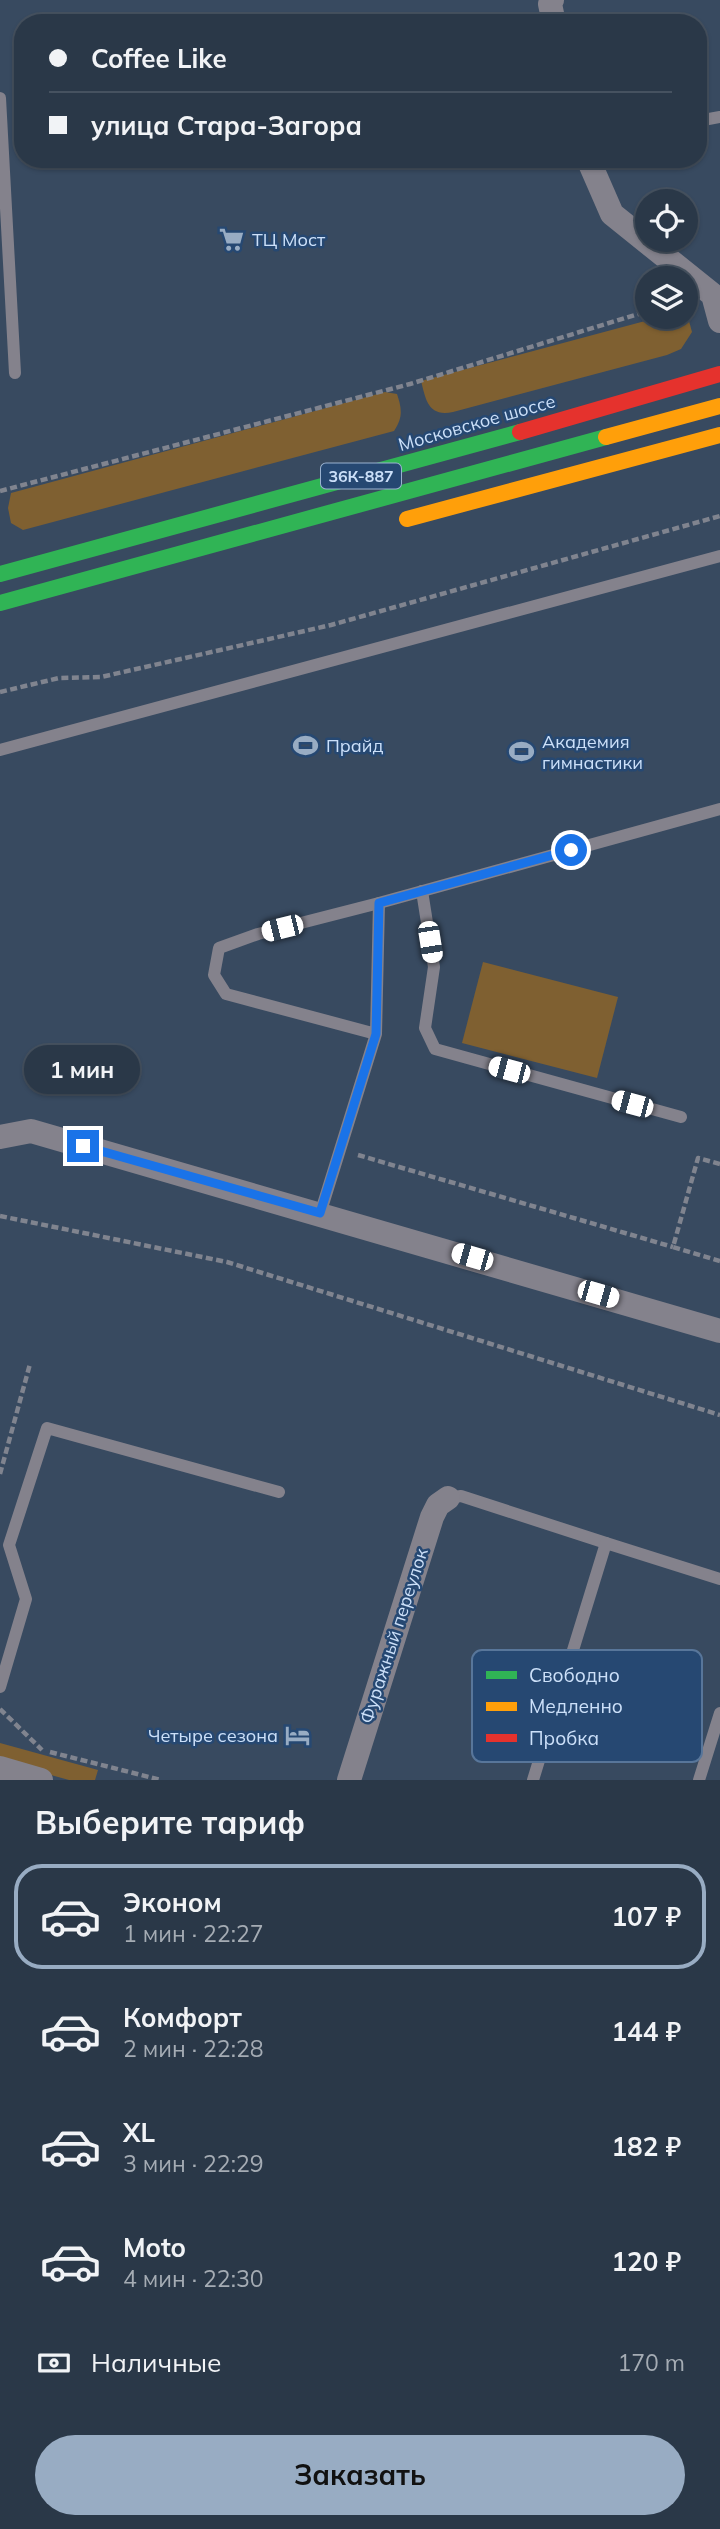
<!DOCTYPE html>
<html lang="ru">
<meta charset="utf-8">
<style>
:root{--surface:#2a3848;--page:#364352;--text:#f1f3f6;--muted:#a5acb4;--line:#465260;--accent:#98acc3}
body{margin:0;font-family:Mulish,sans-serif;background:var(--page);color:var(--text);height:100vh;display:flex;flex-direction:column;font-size:26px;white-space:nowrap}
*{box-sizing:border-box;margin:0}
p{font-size:23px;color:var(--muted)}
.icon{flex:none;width:38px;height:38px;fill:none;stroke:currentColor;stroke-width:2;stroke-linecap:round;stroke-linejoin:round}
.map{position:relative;height:1780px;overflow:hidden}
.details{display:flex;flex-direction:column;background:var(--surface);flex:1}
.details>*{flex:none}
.hud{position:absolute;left:14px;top:14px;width:693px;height:154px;border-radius:28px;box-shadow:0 2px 5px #0004,0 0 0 2px var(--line);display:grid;align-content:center;height:154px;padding:0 35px;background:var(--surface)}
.controls{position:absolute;left:635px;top:189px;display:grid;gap:14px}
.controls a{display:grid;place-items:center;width:63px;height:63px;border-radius:50%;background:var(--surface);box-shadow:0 2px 5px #0004,0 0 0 2px var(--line);font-size:35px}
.end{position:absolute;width:32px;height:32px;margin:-16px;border:9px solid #1a73e8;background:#fff;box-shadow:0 0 0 4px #fff}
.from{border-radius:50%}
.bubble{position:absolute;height:49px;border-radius:24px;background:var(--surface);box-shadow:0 2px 5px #0004,0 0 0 2px var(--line);font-size:23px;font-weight:700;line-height:49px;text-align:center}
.car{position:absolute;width:21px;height:42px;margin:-21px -10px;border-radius:9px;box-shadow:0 0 5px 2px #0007;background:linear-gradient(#fff 24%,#345 0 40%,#fff 0 76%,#345 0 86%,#fff 0)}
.hud b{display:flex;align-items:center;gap:24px;height:66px;font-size:26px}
.hud b+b{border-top:2px solid var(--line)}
.hud i{width:18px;height:18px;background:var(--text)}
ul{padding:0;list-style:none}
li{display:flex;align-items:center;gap:21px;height:105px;margin:0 14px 10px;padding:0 21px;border:4px solid transparent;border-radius:28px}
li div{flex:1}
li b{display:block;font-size:26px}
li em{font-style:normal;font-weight:700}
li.active{border-color:var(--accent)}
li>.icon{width:63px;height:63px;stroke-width:1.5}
h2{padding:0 35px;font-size:32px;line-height:84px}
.pay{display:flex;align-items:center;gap:18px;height:77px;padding:0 35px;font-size:26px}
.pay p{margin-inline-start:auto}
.button{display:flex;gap:14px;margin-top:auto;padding:14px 35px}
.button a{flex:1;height:80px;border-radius:42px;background:var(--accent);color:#111;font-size:28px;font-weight:700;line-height:80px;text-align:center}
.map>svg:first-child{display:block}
.grass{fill:#7f6031}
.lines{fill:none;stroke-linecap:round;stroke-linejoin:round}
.path{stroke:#80848f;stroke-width:4.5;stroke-dasharray:7 3.5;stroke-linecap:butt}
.lane{stroke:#84828c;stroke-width:12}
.street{stroke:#84828c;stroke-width:24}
.fast{stroke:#30b455;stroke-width:16}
.slow{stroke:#ff9f0a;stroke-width:16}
.jam{stroke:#e5322d;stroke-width:16}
.route{stroke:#1a73e8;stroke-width:9}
.labels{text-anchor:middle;stroke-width:5;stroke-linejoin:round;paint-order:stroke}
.shield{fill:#264872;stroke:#9ab2d0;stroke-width:2}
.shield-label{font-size:16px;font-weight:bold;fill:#cce0f9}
.poi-label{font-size:18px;fill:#cce0f9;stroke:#264872;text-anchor:start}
.street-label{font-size:18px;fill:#cce0f9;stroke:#264872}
.key{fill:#264872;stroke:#58769a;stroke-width:2}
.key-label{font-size:19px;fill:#cce0f9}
</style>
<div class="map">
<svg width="720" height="1780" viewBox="0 0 720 1780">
<rect width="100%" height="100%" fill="#384a60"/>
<!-- grass -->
<g class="grass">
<path d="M686 310 692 332 681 349 667 355 453 412C428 417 426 400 421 381L660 317H686Z"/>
<path d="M385 392 397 394C402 409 403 417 394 431L23 530 11 523 8 508 11 493Z"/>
<polygon points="483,962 618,997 597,1078 462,1043"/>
<polygon points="0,1743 98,1770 95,1780 69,1780 0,1761"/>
</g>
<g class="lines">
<!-- path -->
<g class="path">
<polyline points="0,491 410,384 648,311"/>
<polyline points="0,692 59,678 101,677 331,625 720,516"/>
<polyline points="358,1155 673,1247"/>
<polyline points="720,1164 698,1158 673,1247 720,1261"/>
<polyline points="0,1216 227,1262 720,1415"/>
<polyline points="0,1474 30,1364"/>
<polyline points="0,1709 42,1750"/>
<polyline points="50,1752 161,1780"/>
</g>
<!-- lane -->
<g class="lane">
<polyline points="0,98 15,373"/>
<polyline points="698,121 720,117"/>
<polyline points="0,750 720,556"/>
<polyline points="422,891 434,967 425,1028 435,1049 681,1117"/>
<polyline points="379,903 720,809"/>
<polyline points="320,1214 376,1034 379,903 258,934 219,948 214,975 226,994 376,1034"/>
<polyline points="448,1498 461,1496 606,1543"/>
<polyline points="0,1687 26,1599 9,1545 47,1428 279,1492"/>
<polyline points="533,1780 606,1543 720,1579"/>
<polyline points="699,1780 720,1713"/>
</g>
<!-- street -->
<g class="street">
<polyline points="552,0 550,4 554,23"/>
<polyline points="588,159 612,214 713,295 720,321"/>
<polyline points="0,1137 31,1131 720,1331"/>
<polyline points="0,1768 41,1780"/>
<polyline points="349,1780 432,1517 438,1505 448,1498"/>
</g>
<!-- fast -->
<g class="fast">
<polyline points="0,574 520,432"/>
<polyline points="0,603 606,437"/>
</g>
<!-- slow -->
<g class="slow">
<polyline points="606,437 720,406"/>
<polyline points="407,519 720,435"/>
</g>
<!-- jam -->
<polyline class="jam" points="520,432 720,374"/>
</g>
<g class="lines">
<!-- route -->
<polyline class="route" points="83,1146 320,1213 376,1034 379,903 571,850"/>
</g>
<!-- icons -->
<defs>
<symbol id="supermarket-bare" viewBox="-9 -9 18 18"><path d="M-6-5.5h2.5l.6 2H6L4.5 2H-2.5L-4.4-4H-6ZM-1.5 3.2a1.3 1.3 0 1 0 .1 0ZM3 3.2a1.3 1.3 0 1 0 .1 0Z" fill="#98acc3" stroke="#264872" stroke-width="2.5" paint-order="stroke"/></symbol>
<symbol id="stadium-bare" viewBox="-9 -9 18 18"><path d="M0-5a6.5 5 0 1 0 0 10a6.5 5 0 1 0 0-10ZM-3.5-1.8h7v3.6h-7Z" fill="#98acc3" stroke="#264872" stroke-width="2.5" paint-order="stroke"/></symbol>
<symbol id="hotel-bare" viewBox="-9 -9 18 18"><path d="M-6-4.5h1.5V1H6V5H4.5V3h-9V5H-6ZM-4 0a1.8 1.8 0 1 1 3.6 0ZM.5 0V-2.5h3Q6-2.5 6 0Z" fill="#98acc3" stroke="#264872" stroke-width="2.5" paint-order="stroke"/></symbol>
</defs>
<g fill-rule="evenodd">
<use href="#supermarket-bare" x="214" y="222" width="35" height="35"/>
<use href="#stadium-bare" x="288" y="728" width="35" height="35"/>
<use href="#stadium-bare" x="504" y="734" width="35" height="35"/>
<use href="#hotel-bare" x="280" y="1718" width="35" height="35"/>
</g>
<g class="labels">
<!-- shield labels -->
<rect class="shield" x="321" y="463.5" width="80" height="25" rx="5"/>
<g class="shield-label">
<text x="361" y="482">36К-887</text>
</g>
<!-- poi labels -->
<g class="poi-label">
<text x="252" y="246">ТЦ Мост</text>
<text x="542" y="748">Академия<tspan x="542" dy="21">гимнастики</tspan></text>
<text x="326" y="752">Прайд</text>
<text x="278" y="1742" text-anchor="end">Четыре сезона</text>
</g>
<!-- street labels -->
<g class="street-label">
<text transform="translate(477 423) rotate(-16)" y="6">Московское шоссе</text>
<text transform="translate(394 1636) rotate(-72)" y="6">Фуражный переулок</text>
</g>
</g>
<!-- legend -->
<rect x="472" y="1650" width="230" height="112" rx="10" class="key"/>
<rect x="486" y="1671" width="31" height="8" fill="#30b455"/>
<rect x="486" y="1702" width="31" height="9" fill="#ff9f0a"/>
<rect x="486" y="1734" width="31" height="8" fill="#e5322d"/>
<g class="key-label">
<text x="529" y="1682">Свободно</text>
<text x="529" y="1713">Медленно</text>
<text x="529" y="1745">Пробка</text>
</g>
</svg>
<div class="controls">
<a><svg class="icon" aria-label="locate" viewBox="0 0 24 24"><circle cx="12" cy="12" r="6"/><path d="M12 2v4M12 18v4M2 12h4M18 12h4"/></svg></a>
<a><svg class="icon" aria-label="layers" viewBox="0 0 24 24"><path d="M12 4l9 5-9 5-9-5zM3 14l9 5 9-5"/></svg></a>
</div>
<i class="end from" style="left:571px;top:850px"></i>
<i class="end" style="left:83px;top:1146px"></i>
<div class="bubble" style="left:24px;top:1045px;width:116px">1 мин</div>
<i class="car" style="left:282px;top:928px;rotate:256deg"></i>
<i class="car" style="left:430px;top:942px;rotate:171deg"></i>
<i class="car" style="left:509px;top:1070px;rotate:285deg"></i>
<i class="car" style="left:632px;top:1104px;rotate:285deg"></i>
<i class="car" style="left:472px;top:1257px;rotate:286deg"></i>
<i class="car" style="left:598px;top:1294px;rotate:106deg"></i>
<div class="hud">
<b><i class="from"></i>Coffee Like</b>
<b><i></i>улица Стара-Загора</b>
</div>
</div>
<section class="details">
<h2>Выберите тариф</h2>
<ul>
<li class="active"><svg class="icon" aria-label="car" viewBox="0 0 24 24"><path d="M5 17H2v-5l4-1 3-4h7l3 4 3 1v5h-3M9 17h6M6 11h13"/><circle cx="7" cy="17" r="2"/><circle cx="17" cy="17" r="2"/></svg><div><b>Эконом</b><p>1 мин · 22:27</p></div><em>107 ₽</em></li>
<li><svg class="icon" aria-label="car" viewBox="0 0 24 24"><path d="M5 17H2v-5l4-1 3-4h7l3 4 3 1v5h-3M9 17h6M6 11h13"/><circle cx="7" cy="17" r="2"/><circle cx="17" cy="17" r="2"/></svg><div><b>Комфорт</b><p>2 мин · 22:28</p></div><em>144 ₽</em></li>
<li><svg class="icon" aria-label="car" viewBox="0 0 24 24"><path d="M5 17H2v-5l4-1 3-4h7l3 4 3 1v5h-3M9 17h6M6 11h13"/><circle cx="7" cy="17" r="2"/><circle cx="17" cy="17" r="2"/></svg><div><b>XL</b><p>3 мин · 22:29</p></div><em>182 ₽</em></li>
<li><svg class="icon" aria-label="car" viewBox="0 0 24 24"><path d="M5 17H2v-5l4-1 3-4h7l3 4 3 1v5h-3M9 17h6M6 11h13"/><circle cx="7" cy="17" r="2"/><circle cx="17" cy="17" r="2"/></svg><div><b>Moto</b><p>4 мин · 22:30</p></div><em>120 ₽</em></li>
</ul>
<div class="pay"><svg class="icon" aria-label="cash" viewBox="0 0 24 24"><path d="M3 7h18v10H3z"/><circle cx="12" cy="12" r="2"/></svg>Наличные<p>170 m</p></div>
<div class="button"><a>Заказать</a></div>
</section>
